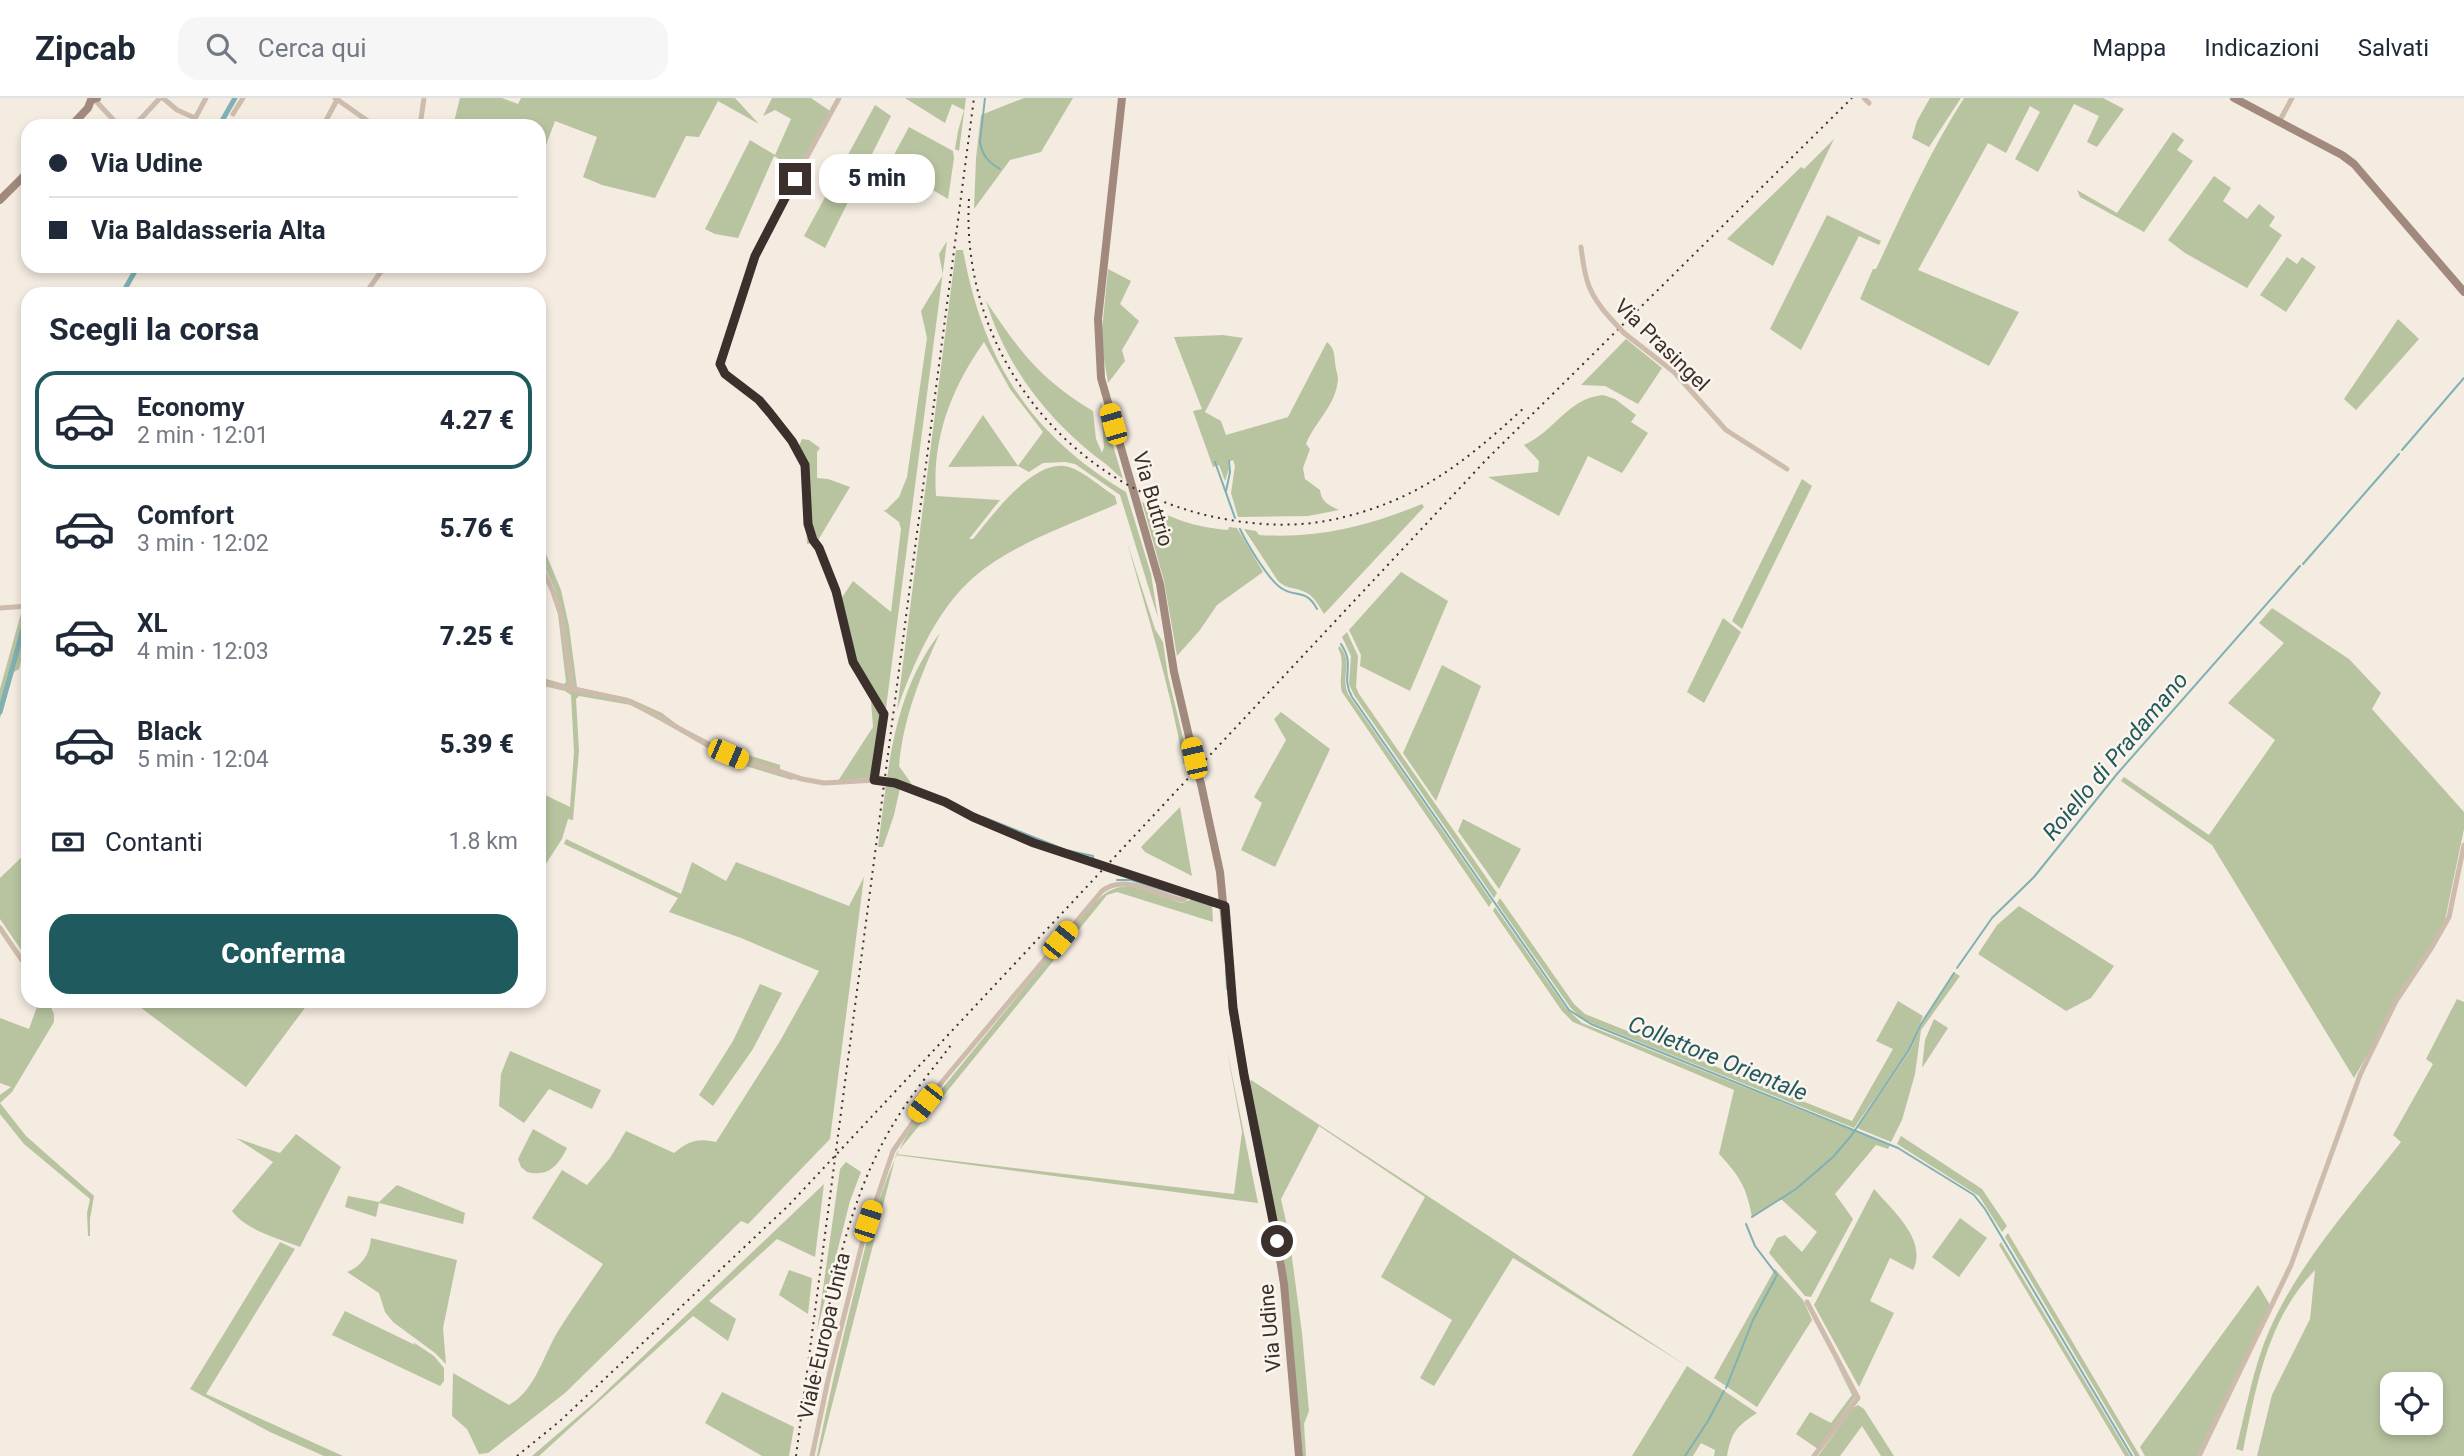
<!DOCTYPE html>
<html lang="it">
<meta charset="utf-8">
<style>
:root{--surface:#fff;--page:#f6f6f7;--text:#1f2937;--muted:#747a83;--line:#e0e1e3;--accent:#1f5a5e}
body{margin:0;font-family:Roboto,sans-serif;background:var(--page);color:var(--text);height:100vh;display:flex;flex-direction:column;font-size:26px;white-space:nowrap}
*{box-sizing:border-box;margin:0}
p{font-size:23px;color:var(--muted)}
.icon{flex:none;width:38px;height:38px;fill:none;stroke:currentColor;stroke-width:2;stroke-linecap:round;stroke-linejoin:round}
.map{position:relative;flex:1;overflow:hidden}
.panel{position:absolute;left:21px;top:189px;width:525px;height:721px;display:flex;flex-direction:column;background:var(--surface);border-radius:21px;box-shadow:0 4px 10px #0003}
.panel>*{flex:none}
.banner{position:absolute;left:21px;top:21px;width:525px;height:154px;border-radius:21px;box-shadow:0 4px 10px #0003;display:grid;align-content:center;height:154px;padding:0 28px;background:var(--surface)}
.buttons{position:absolute;left:2380px;top:1274px;display:grid;gap:14px}
.buttons a{display:grid;place-items:center;width:63px;height:63px;border-radius:14px;background:var(--surface);box-shadow:0 4px 10px #0003;font-size:35px}
.end{position:absolute;width:32px;height:32px;margin:-16px;border:9px solid #3b302b;background:#fff;box-shadow:0 0 0 4px #fff}
.from{border-radius:50%}
.bubble{position:absolute;height:49px;border-radius:21px;background:var(--surface);box-shadow:0 4px 10px #0003;font-size:23px;font-weight:800;line-height:49px;text-align:center}
.car{position:absolute;width:21px;height:42px;margin:-21px -10px;border-radius:9px;box-shadow:0 0 5px 2px #0007;background:linear-gradient(#f5c518 24%,#345 0 40%,#f5c518 0 76%,#345 0 86%,#f5c518 0)}
.banner b{display:flex;align-items:center;gap:24px;height:66px;font-size:26px}
.banner b+b{border-top:2px solid var(--line)}
.banner i{width:18px;height:18px;background:var(--text)}
ul{padding:0;list-style:none}
li{display:flex;align-items:center;gap:21px;height:98px;margin:0 14px 10px;padding:0 14px;border:4px solid transparent;border-radius:21px}
li div{flex:1}
li b{display:block;font-size:26px}
li em{font-style:normal;font-weight:800}
li.selected{border-color:var(--accent)}
li>.icon{width:63px;height:63px;stroke-width:1.5}
h2{padding:0 28px;font-size:32px;line-height:84px}
.pay{display:flex;align-items:center;gap:18px;height:77px;padding:0 28px;font-size:26px}
.pay p{margin-inline-start:auto}
.primary-button{display:flex;gap:14px;margin-top:auto;padding:14px 28px}
.primary-button a{flex:1;height:80px;border-radius:21px;background:var(--accent);color:#fff;font-size:28px;font-weight:800;line-height:80px;text-align:center}
header{display:flex;align-items:center;gap:42px;box-sizing:border-box;height:98px;padding:0 35px;background:var(--surface);border-bottom:2px solid var(--line)}
header strong{font-size:33px}
nav{display:flex;gap:38px;margin-inline-start:auto;font-size:24px}
.search{width:490px;height:63px;background:var(--page);display:flex;align-items:center;gap:18px;box-sizing:border-box;padding:0 24px;border-radius:21px;color:var(--muted);font-size:26px}
.map>svg:first-child{display:block}
.green{fill:#b8c4a0;fill-rule:evenodd}
.lines{fill:none;stroke-linecap:round;stroke-linejoin:round}
.stream{stroke:#7fb0b2;stroke-width:2}
.canal{stroke:#7fb0b2;stroke-width:5}
.street{stroke:#cdbbac;stroke-width:5}
.secondary{stroke:#a18a7d;stroke-width:8}
.rail{stroke:#3b302b;stroke-width:2;stroke-dasharray:2 5;stroke-linecap:butt}
.street-bridge{stroke:#cdbbac;stroke-width:5}
.secondary-bridge{stroke:#a18a7d;stroke-width:8}
.route{stroke:#3b302b;stroke-width:9}
.labels{text-anchor:middle;stroke-width:5;stroke-linejoin:round;paint-order:stroke}
.street-label{font-size:21px;fill:#3b302b;stroke:#fbf5ee}
.water-label{font-size:23px;font-style:italic;fill:#1f5a5e;stroke:#fbf5ee}
</style>
<header>
<strong>Zipcab</strong>
<div class="search"><svg class="icon" aria-label="search" viewBox="0 0 24 24"><circle cx="10" cy="10" r="6"/><path d="M15 15l6 6"/></svg>Cerca qui</div>
<nav><a>Mappa</a><a>Indicazioni</a><a>Salvati</a></nav>
</header>
<div class="map">
<svg width="2464" height="1358" viewBox="0 0 2464 1358">
<rect width="100%" height="100%" fill="#f4ebe1"/>
<!-- green -->
<g class="green">
<polygon points="460,0 502,0 518,6 521,0 735,0 759,26 718,3 699,39 686,38 655,100 602,87 583,79 597,39 555,23 539,66 539,28 453,28"/>
<polygon points="772,0 811,0 830,13 798,72 774,58 738,140 715,136 705,131 750,42 775,57 791,21 775,12 763,18"/>
<polygon points="905,0 966,0 959,53 955,51 958,33 964,12 952,6 945,25"/>
<polygon points="1024,0 1073,0 1041,54 1010,62 974,111 976,60 981,17"/>
<polygon points="1930,0 1961,0 1929,49 1912,40 1917,23"/>
<path d="M1964 0H2103L2124 11 2097 49 2087 44 2099 18 2074 6 2038 74 2015 61 2040 14 2030 8 2006 55 1988 45 1918 172 2019 214 1989 268 1860 201 1873 171H1876C1904 112 1929 55 1964 0Z"/>
<polygon points="875,7 891,18 825,150 804,138"/>
<polygon points="909,29 953,53 954,60 948,101 889,66"/>
<polygon points="2173,34 2184,42 2177,52 2193,63 2144,134 2080,99 2077,92 2117,115"/>
<polygon points="1834,41 1773,168 1727,141 1801,69 1804,71"/>
<polygon points="2214,78 2231,90 2223,103 2247,121 2259,106 2275,119 2269,128 2282,137 2247,190 2185,155 2168,142"/>
<polygon points="1827,117 1881,143 1879,147 1859,138 1801,252 1770,231"/>
<polygon points="947,143 877,679 838,683 873,629 871,603 849,542 841,501 853,483 891,514 901,431 899,424 883,412 886,412 899,399 907,379 927,240 921,213 943,177 939,156"/>
<path d="M956 152H963C983 262 1029 336 1126 394L1151 476 1158 520 1120 397 1075 366 1065 364 1043 365 1029 374 1018 368 948 369 983 317 1018 368 1043 334 1010 291 984 244C951 291 932 340 936 398L1000 402 969 441H973C992 418 1034 359 1069 369 1083 373 1102 390 1115 398L1117 406C1070 427 1014 445 974 479 936 512 913 566 897 612Z"/>
<polygon points="2287,159 2297,166 2302,159 2316,169 2286,214 2260,197"/>
<polygon points="1108,171 1131,183 1120,206 1139,223 1122,252 1125,263 1108,285 1101,242"/>
<path d="M986 203C1020 254 1040 281 1093 313L1096 341 1102 355 1104 349 1100 304 1123 381C1117 377 1113 372 1107 367 1050 325 1007 271 986 203Z"/>
<polygon points="2398,221 2419,241 2356,312 2344,301"/>
<path d="M1223 237 1243 240 1205 314 1221 323 1226 337 1288 319 1327 244C1334 250 1334 255 1335 264 1335 270 1338 276 1338 281 1336 308 1315 323 1306 346L1310 351 1303 370 1305 381 1320 392C1321 404 1329 407 1339 412L1308 418 1238 419 1231 395 1235 368 1233 362 1228 364 1229 371 1225 383 1219 367 1213 369 1193 313 1202 311 1174 239Z"/>
<polygon points="1626,241 1662,270 1638,306 1605,288 1581,287"/>
<path d="M1603 297 1615 301 1636 317 1631 324 1648 335 1622 375 1588 358 1559 418 1488 379 1538 374 1539 363 1524 347C1554 334 1568 300 1603 297Z"/>
<path d="M802 341 809 342 820 350 817 354V380L828 381 850 389 817 444 807 446 806 425H810C810 398 812 373 799 348Z"/>
<polygon points="1802,381 1812,388 1742,531 1732,523"/>
<path d="M1142 404C1172 421 1193 429 1228 432L1229 429 1237 430 1263 474 1217 507 1200 532 1177 558 1164 483Z"/>
<path d="M1422 406 1424 409 1324 516C1319 508 1314 498 1305 494 1295 489 1286 491 1278 483L1244 431 1256 433 1259 437C1317 441 1369 428 1422 406Z"/>
<polygon points="539,439 561,492 569,528 577,589 631,601 662,615 679,628 728,653 729,651 780,667 780,671 797,677 792,682 742,667 631,607 579,598 576,601 579,653 573,722 568,721 562,741 542,772 539,771 539,694 570,709 574,654 571,597 565,593 539,587 539,579 564,586 566,584 558,516 551,496 556,494 539,456"/>
<path d="M1127 444 1155 531 1163 544 1168 578 1188 660 1182 667 1183 663C1170 588 1147 516 1127 444Z"/>
<polygon points="1401,474 1448,503 1410,593 1360,568 1361,557 1349,532"/>
<polygon points="28,490 28,535 19,571 14,574 0,620 0,591"/>
<polygon points="2272,510 2349,561 2381,595 2372,611 2464,714 2464,731 2445,822 2354,980 2212,747 2121,683 2124,679 2209,737 2275,642 2228,605 2284,545 2259,525"/>
<polygon points="1723,520 1741,534 1704,605 1687,594"/>
<polygon points="1347,534 1358,558 1356,589 1359,596 1497,795 1494,800 1354,597 1349,586 1351,558 1342,539"/>
<path d="M940 535C920 579 903 621 899 668L913 688 887 681C894 629 907 577 940 535Z"/>
<path d="M1340 548C1354 567 1340 577 1348 596L1492 804 1489 809 1342 594C1338 579 1346 564 1338 550Z"/>
<polygon points="1442,567 1481,588 1436,703 1403,655"/>
<polygon points="1281,614 1330,651 1275,769 1241,752 1262,705 1254,699 1286,642 1274,621"/>
<polygon points="886,686 900,690 894,717 883,749 878,749"/>
<polygon points="1180,709 1192,778 1145,754 1141,749"/>
<polygon points="1463,721 1521,751 1499,791 1458,733"/>
<path d="M566 741 681 796 692 764 726 783 736 764 849 808 864 779 830 1041 748 1126 741 1123 565 1295 488 1355 479 1356 467 1331 452 1318 453 1275 509 1307C537 1291 543 1256 560 1230 574 1208 589 1187 603 1166L532 1120 562 1072 587 1087 610 1060 626 1033 674 1055C689 1043 697 1040 716 1044L780 943 819 873 741 840 669 814 678 800 564 746Z"/>
<polygon points="28,753 28,862 0,821 0,780"/>
<path d="M1132 788 1182 805 1192 801 1212 807 1213 824 1117 794 1107 797 896 1056 1234 1096 1242 1034 1226 947 1258 1105 896 1057 819 1358H817C828 1302 841 1246 855 1191 869 1133 883 1076 914 1025L1086 814C1103 797 1107 789 1132 788Z"/>
<polygon points="1500,800 1574,906 1585,916 1852,1023 1893,951 1876,943 1898,903 1923,918 1909,952 1854,1030 1582,921 1570,909 1497,805"/>
<polygon points="2019,808 2114,868 2091,900 2066,913 1978,856 1997,827"/>
<path d="M1495 809 1566 910 1582 925 1890 1047 1888 1051 1876 1047 1835 1096 1853 1121 1811 1199 1805 1198 1769 1155 1777 1140 1785 1137 1802 1154 1817 1134 1781 1101 1786 1097 1752 1119C1747 1090 1739 1077 1719 1056L1734 992 1573 924 1562 913 1493 813Z"/>
<polygon points="1955,875 1960,878 1921,932 1915,976 1902,1022 1891,1044 1857,1030 1910,953 1922,926"/>
<polygon points="760,886 782,895 753,951 713,1008 699,997 733,943"/>
<path d="M2457 901 2464 904V1358H2257L2272 1297 2310 1221 2315 1172C2268 1220 2256 1288 2243 1353L2236 1351C2246 1312 2253 1270 2269 1233 2299 1164 2355 1103 2401 1044L2393 1037 2433 966 2426 961ZM2392 1286H2431V1325H2392Z"/>
<polygon points="39,903 48,903 54,916 54,924 12,994 0,1005 26,1038 94,1098 90,1121 90,1138 88,1138 87,1115 90,1101 24,1046 0,1016 0,997 11,989 0,985 0,920 29,931"/>
<polygon points="132,903 310,903 246,989"/>
<polygon points="1934,921 1948,930 1922,970 1925,942"/>
<polygon points="510,953 601,992 592,1011 549,991 524,1025 499,1008 501,976"/>
<path d="M1251 982 1687 1268 1757 1315C1736 1329 1732 1333 1727 1358H1714L1715 1352 1701 1345 1693 1358H1632L1687 1268 1513 1160 1434 1288 1420 1280 1452 1222 1381 1179 1425 1099 1319 1028 1281 1101 1289 1137 1302 1235 1309 1313 1304 1326 1306 1358H1303L1284 1158 1249 984Z"/>
<path d="M533 1031 567 1050C558 1068 548 1079 527 1074L521 1069 518 1061Z"/>
<path d="M296 1036 341 1069 300 1149C278 1140 247 1133 232 1113L273 1064 236 1040 280 1055Z"/>
<polygon points="1901,1038 1982,1091 2007,1128 2002,1134 1979,1098 1897,1046"/>
<polygon points="846,1064 861,1074 850,1103 817,1233 840,1071"/>
<polygon points="824,1086 815,1159 777,1141 709,1203 736,1221 728,1243 693,1218 539,1358 532,1358 595,1304"/>
<polygon points="397,1087 465,1115 463,1126 379,1105 376,1119 345,1109 348,1098 379,1104"/>
<path d="M1874 1091C1892 1112 1928 1142 1913 1172L1890 1160 1870 1203 1894 1215 1859 1289 1814 1207Z"/>
<polygon points="1960,1120 1987,1140 1959,1179 1932,1159"/>
<polygon points="2008,1135 2140,1358 2135,1358 2005,1139"/>
<path d="M371 1140 457 1162 443 1230 446 1266 435 1255 393 1224 385 1214 379 1195 347 1174C362 1168 370 1156 371 1140Z"/>
<polygon points="280,1144 295,1151 206,1296 343,1358 324,1358 270,1334 190,1291"/>
<polygon points="2001,1144 2130,1358 2125,1358 1999,1147"/>
<polygon points="1775,1171 1803,1202 1812,1222 1757,1309 1714,1280"/>
<polygon points="789,1172 812,1180 808,1216 779,1197"/>
<polygon points="2258,1187 2270,1207 2197,1358 2145,1358 2140,1349"/>
<polygon points="345,1213 415,1247 413,1244 434,1258 444,1270 444,1283 440,1288 332,1237"/>
<polygon points="1833,1259 1855,1299 1818,1351 1796,1336 1810,1314 1831,1325 1852,1297"/>
<polygon points="722,1294 794,1329 789,1358 762,1358 705,1325"/>
<polygon points="1858,1307 1864,1311 1894,1358 1881,1358 1862,1328 1840,1358 1818,1358 1853,1310"/>
</g>
<g class="lines">
<!-- stream -->
<g class="stream">
<path d="M985 0 980 44C982 57 988 64 1000 71"/>
<polyline points="2402,352 2464,280"/>
<polyline points="1215,364 1235,420"/>
<polyline points="1226,393 1230,374 1229,363"/>
<path d="M1240 431C1247 446 1268 481 1281 490 1295 500 1306 490 1317 511"/>
<polyline points="2303,466 2399,356"/>
<path d="M1341 546C1356 568 1340 578 1352 599L1569 912 1591 926 1898 1050 1974 1097 1985 1111 2132 1358"/>
<polyline points="983,719 1066,752 1093,758 1093,760"/>
<polyline points="1117,782 1131,782 1182,798"/>
<polyline points="1191,801 1213,808"/>
<polyline points="1957,870 1992,820 2034,779 2117,676 2300,468"/>
<polyline points="1226,873 1227,891"/>
<polyline points="1230,914 1260,1077"/>
<polyline points="1752,1119 1796,1091 1833,1059 1851,1038 1909,952 1921,926 1954,875"/>
<polyline points="1726,1290 1753,1222 1777,1177 1755,1148 1746,1126"/>
<polyline points="1685,1358 1708,1323 1724,1293"/>
</g>
<!-- canal -->
<g class="canal">
<polyline points="219,28 235,0"/>
<polyline points="122,196 138,168"/>
<polyline points="0,614 28,513"/>
</g>
<!-- street -->
<g class="street">
<polyline points="163,0 177,12 195,20"/>
<polyline points="335,0 375,28"/>
<polyline points="839,0 761,143 720,266 725,276 747,292 770,315 792,343 805,367 809,426 813,442 819,451 836,493 854,564 884,616 874,682"/>
<polyline points="1864,0 1869,5"/>
<polyline points="95,2 119,28"/>
<polyline points="233,16 243,0"/>
<polyline points="2279,24 2292,0"/>
<polyline points="134,28 160,0"/>
<polyline points="191,28 206,0"/>
<polyline points="323,28 338,0"/>
<polyline points="420,28 424,0"/>
<path d="M1581 149C1585 182 1588 196 1611 221"/>
<polyline points="365,196 385,168"/>
<polyline points="1624,235 1674,274 1726,332 1787,371"/>
<polyline points="539,464 555,498 561,517 573,592"/>
<polyline points="0,510 28,508"/>
<polyline points="539,584 626,602 654,616 711,649 745,663 802,681 824,685 877,682 895,686 945,704 975,720 1034,745 1097,766"/>
<polyline points="1110,771 1224,808"/>
<polyline points="0,830 28,871"/>
<polyline points="1807,1204 1858,1300 1814,1358"/>
<path d="M812 1358 828 1282 864 1138 893 1053 936 991 1102 793C1126 775 1157 797 1183 802L1189 797"/>
<polyline points="2199,1358 2291,1167 2360,977 2396,903 2432,849 2449,819 2464,747"/>
</g>
<!-- secondary -->
<g class="secondary">
<polyline points="1122,0 1098,221 1101,280 1160,486 1174,574 1194,660"/>
<polyline points="2234,0 2342,57 2354,66 2464,194"/>
<polyline points="71,28 88,10 91,2 97,0"/>
<polyline points="0,102 28,74"/>
<polyline points="1201,686 1220,774 1233,910 1244,977 1277,1143 1284,1186 1299,1358"/>
</g>
<!-- rail -->
<g class="rail">
<path d="M969 101C960 251 1065 386 1210 418 1249 427 1292 430 1331 422 1416 404 1463 366 1525 309"/>
<path d="M816 1275C832 1190 848 1100 894 1025 910 998 932 972 951 947"/>
<polyline points="517,1358 560,1323 789,1107 1486,362 1852,0"/>
<polyline points="796,1358 974,0"/>
</g>
<!-- street-bridge -->
<g class="street-bridge">
<polyline points="1611,221 1624,235"/>
<polyline points="1097,766 1110,771"/>
</g>
<!-- secondary-bridge -->
<polyline class="secondary-bridge" points="1194,660 1201,686"/>
</g>
<g class="lines">
<!-- route -->
<polyline class="route" points="795,81 755,158 720,266 725,276 759,302 770,315 792,343 805,367 808,426 813,442 819,450 836,493 853,564 884,616 874,682 895,685 945,704 973,719 1034,745 1225,808 1233,910 1244,977 1277,1143"/>
</g>
<g class="labels">
<!-- street labels -->
<g class="street-label">
<text transform="translate(1662 247) rotate(44)" y="7">Via Prasingel</text>
<text transform="translate(1153 401) rotate(74)" y="7">Via Buttrio</text>
<text transform="translate(1270 1230) rotate(-95)" y="7">Via Udine</text>
<text transform="translate(824 1238) rotate(-77)" y="7">Viale Europa Unita</text>
</g>
<!-- water labels -->
<g class="water-label">
<text transform="translate(2115 658) rotate(-50)" y="8">Roiello di Pradamano</text>
<text transform="translate(1718 960) rotate(22)" y="8">Collettore Orientale</text>
</g>
</g>
</svg>
<div class="buttons">
<a><svg class="icon" aria-label="locate" viewBox="0 0 24 24"><circle cx="12" cy="12" r="6"/><path d="M12 2v4M12 18v4M2 12h4M18 12h4"/></svg></a>
</div>
<i class="end from" style="left:1277px;top:1143px"></i>
<i class="end" style="left:795px;top:81px"></i>
<div class="bubble" style="left:819px;top:56px;width:116px">5 min</div>
<i class="car" style="left:1113px;top:326px;rotate:344deg"></i>
<i class="car" style="left:728px;top:656px;rotate:113deg"></i>
<i class="car" style="left:1194px;top:660px;rotate:347deg"></i>
<i class="car" style="left:1060px;top:842px;rotate:39deg"></i>
<i class="car" style="left:925px;top:1005px;rotate:218deg"></i>
<i class="car" style="left:868px;top:1123px;rotate:18deg"></i>
<div class="banner">
<b><i class="from"></i>Via Udine</b>
<b><i></i>Via Baldasseria Alta</b>
</div>
<section class="panel">
<h2>Scegli la corsa</h2>
<ul>
<li class="selected"><svg class="icon" aria-label="car" viewBox="0 0 24 24"><path d="M5 17H2v-5l4-1 3-4h7l3 4 3 1v5h-3M9 17h6M6 11h13"/><circle cx="7" cy="17" r="2"/><circle cx="17" cy="17" r="2"/></svg><div><b>Economy</b><p>2 min · 12:01</p></div><em>4.27 €</em></li>
<li><svg class="icon" aria-label="car" viewBox="0 0 24 24"><path d="M5 17H2v-5l4-1 3-4h7l3 4 3 1v5h-3M9 17h6M6 11h13"/><circle cx="7" cy="17" r="2"/><circle cx="17" cy="17" r="2"/></svg><div><b>Comfort</b><p>3 min · 12:02</p></div><em>5.76 €</em></li>
<li><svg class="icon" aria-label="car" viewBox="0 0 24 24"><path d="M5 17H2v-5l4-1 3-4h7l3 4 3 1v5h-3M9 17h6M6 11h13"/><circle cx="7" cy="17" r="2"/><circle cx="17" cy="17" r="2"/></svg><div><b>XL</b><p>4 min · 12:03</p></div><em>7.25 €</em></li>
<li><svg class="icon" aria-label="car" viewBox="0 0 24 24"><path d="M5 17H2v-5l4-1 3-4h7l3 4 3 1v5h-3M9 17h6M6 11h13"/><circle cx="7" cy="17" r="2"/><circle cx="17" cy="17" r="2"/></svg><div><b>Black</b><p>5 min · 12:04</p></div><em>5.39 €</em></li>
</ul>
<div class="pay"><svg class="icon" aria-label="cash" viewBox="0 0 24 24"><path d="M3 7h18v10H3z"/><circle cx="12" cy="12" r="2"/></svg>Contanti<p>1.8 km</p></div>
<div class="primary-button"><a>Conferma</a></div>
</section>
</div>
